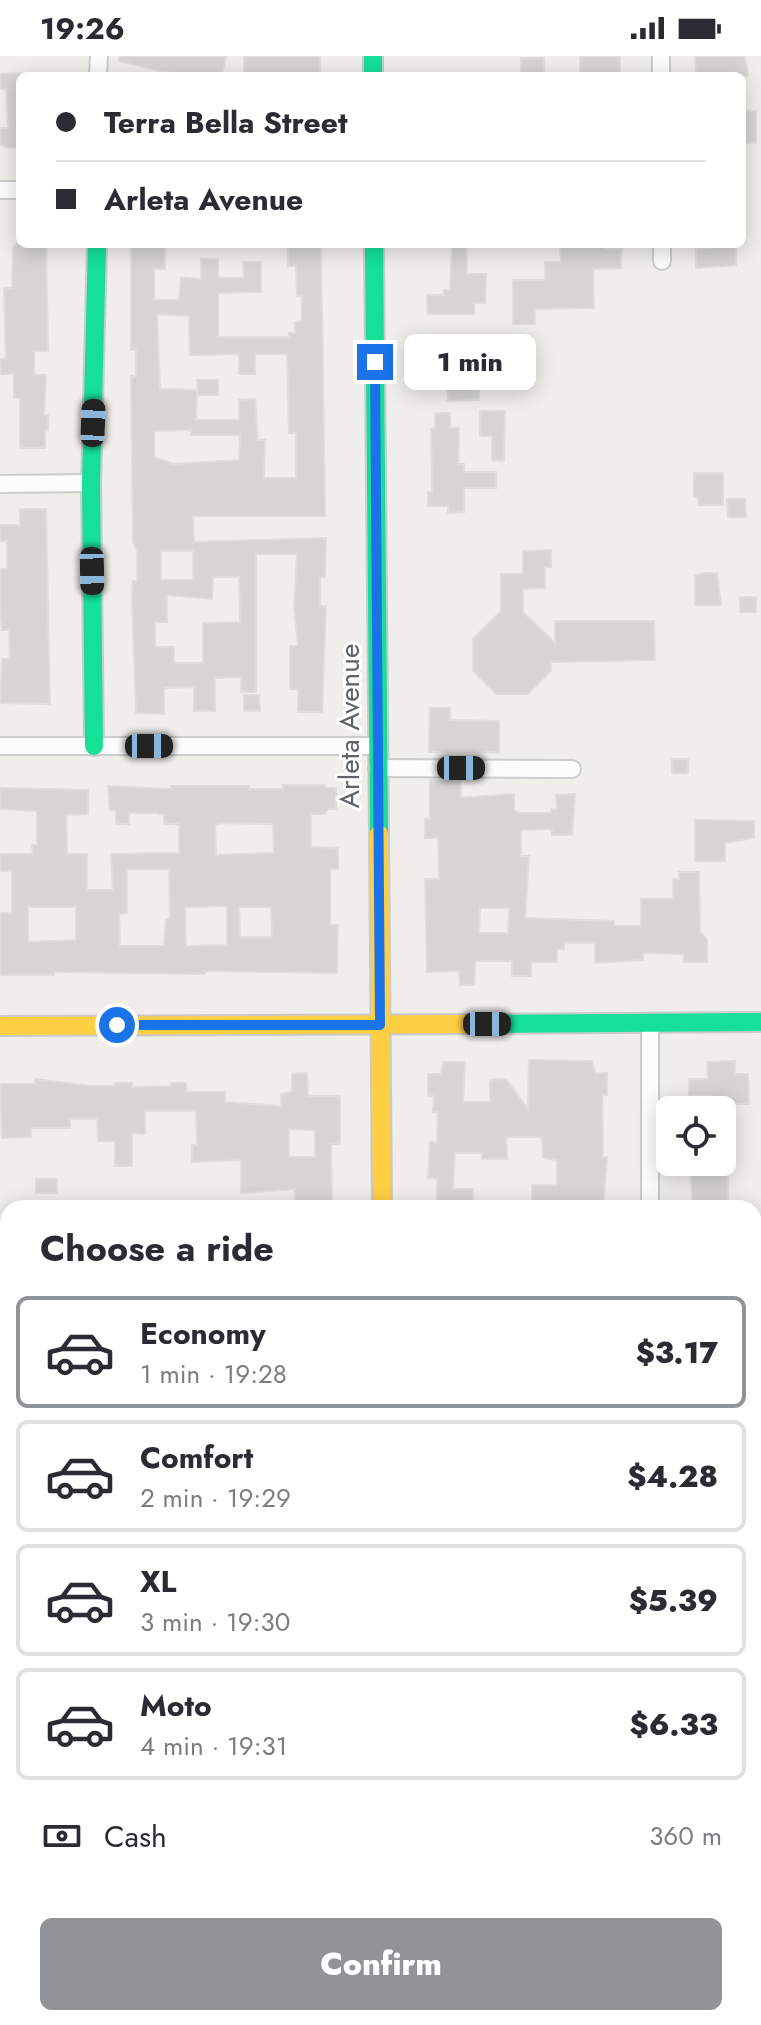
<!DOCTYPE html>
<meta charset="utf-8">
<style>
:root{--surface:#fff;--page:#f7f7f7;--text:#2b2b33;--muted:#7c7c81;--line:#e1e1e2;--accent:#919496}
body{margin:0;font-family:Jost,sans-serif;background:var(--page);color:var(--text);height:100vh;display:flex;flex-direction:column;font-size:30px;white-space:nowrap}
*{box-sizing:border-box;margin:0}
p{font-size:26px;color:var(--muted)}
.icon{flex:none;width:44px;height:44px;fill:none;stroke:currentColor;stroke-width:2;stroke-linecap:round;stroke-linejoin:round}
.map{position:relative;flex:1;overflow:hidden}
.panel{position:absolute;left:0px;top:1144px;width:762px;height:826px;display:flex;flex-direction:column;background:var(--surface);border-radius:24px 24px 0 0;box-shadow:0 4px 20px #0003}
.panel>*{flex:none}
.top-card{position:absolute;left:16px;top:16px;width:730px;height:176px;border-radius:12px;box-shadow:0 4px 20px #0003;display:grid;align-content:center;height:176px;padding:0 40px;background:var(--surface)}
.buttons{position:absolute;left:656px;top:1040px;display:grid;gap:16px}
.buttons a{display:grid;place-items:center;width:80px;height:80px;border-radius:12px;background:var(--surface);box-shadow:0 4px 20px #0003;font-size:40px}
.end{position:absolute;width:36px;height:36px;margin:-18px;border:10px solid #1a73e8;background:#fff;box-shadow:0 0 0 4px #fff}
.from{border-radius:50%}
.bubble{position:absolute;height:56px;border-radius:12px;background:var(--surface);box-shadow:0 4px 20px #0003;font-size:26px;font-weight:800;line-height:56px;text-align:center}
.car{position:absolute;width:24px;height:48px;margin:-24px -12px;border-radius:10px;box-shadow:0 0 6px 2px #0007;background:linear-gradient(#222 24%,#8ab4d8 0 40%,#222 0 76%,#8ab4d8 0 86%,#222 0)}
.top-card b{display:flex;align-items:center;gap:28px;height:76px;font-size:30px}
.top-card b+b{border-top:2px solid var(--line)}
.top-card i{width:20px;height:20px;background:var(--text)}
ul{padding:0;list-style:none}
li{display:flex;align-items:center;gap:24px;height:112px;margin:0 16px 12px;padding:0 24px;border:4px solid var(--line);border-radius:12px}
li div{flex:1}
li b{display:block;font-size:30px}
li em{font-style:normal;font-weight:800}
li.active{border-color:var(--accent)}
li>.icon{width:72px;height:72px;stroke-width:1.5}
h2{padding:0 40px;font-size:36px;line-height:96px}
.pay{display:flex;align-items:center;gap:20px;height:88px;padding:0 40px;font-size:30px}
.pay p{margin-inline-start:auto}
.primary-button{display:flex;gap:16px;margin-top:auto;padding:16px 40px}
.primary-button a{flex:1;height:92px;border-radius:12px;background:var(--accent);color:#fff;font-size:32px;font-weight:800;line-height:92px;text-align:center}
.status{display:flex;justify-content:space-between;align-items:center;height:56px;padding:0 40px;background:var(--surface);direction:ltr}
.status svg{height:22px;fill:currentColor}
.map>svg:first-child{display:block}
.building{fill:#d6d5d3;stroke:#deddd9;stroke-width:2;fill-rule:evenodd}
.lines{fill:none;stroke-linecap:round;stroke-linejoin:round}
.street-casing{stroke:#cbcccc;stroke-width:20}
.fast-casing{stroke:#cacacb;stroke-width:22}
.slow-casing{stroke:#cacacb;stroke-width:22}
.street{stroke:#fdfcfc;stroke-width:16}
.fast{stroke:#16e098;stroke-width:18}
.slow{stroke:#ffcf43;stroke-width:18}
.route{stroke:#1a73e8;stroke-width:10}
.labels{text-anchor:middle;stroke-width:6;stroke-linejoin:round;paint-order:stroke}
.street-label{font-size:28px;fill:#5f6368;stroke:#fff}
</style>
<div class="status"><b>19:26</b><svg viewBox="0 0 49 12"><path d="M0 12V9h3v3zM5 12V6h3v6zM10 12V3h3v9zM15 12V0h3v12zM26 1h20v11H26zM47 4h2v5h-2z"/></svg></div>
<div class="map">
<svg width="761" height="1969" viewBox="0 0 761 1969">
<rect width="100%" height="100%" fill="#efeeea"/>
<!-- building -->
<g class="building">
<polygon points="120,0 226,0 222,20 164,16 119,5"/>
<rect x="244" y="0" width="76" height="20"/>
<rect x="580" y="0" width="40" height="20"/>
<polygon points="695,0 745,0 748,20 696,20"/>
<rect x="521" y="2" width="23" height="18"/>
<polygon points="20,17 20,91 9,92 0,89 0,72 8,72 6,33 0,33 0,18"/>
<rect x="742" y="55" width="14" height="32"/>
<polygon points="16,188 46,188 48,295 34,295 34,319 46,319 44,359 48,359 48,374 45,374 45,392 20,392 20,342 14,342 14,318 0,318 0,303 6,303 4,232 12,232 13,191"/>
<path d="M131 188H165V213H154V244H179L181 221 201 223V203H218V222H244L243 206H261V236L218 237V281H289V277H295V266L302 265V240H297L296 210H288V188H321L325 460H193L194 486 326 482 325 521H320V550H326L322 656H298V633H290V590H298L294 551 297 498H256V636H241V621L215 622V655H194V631L164 632V658L136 657 132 541 133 525H137V495L133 486 131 320H136V294H131ZM157 258 189 260 190 299 239 298V318H255V298H287L289 377H296V422H264L265 384H258L255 343 239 344V364H196L197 334 160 333ZM191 374V379H240L239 404 173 408 154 401V375ZM161 495H193V524H161ZM213 521H239L240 566 203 567V607H174V591H155V566H167V539L212 543Z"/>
<polygon points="452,188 466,188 467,218 486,218 485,247 474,247 474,258 428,258 427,239 444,239 444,234 450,234"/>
<polygon points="560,188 605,188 605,193 621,193 621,212 593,213 594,252 535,253 535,268 513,268 513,224 545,224 545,206 561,206"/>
<polygon points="712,188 736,188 736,209 696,212 696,193 712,192"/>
<polygon points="430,304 474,305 474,314 479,314 479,344 448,345 446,322 430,322"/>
<polygon points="197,324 218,324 218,339 198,339"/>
<polygon points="480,355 505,355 504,405 492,404 492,380 480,380"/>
<polygon points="435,357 450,357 450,372 459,372 458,408 464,408 464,416 496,416 496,432 464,432 464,456 448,457 448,450 428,450 428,436 432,436 431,373 435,372"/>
<polygon points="694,417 723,417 723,449 698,449 698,441 694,441"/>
<polygon points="727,443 745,443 746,461 728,461"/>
<polygon points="20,453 46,453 50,648 0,647 2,603 10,603 9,574 2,574 0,555 0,513 7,513 7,485 0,485 0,469 20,469"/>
<polygon points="551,494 551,511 545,511 545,532 523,533 523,556 555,587 555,565 654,565 655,604 551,606 551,615 528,638 496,638 473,615 473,583 501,555 501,518 523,518 523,495"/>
<polygon points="704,517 717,517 721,549 695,549 695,520"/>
<rect x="740" y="541" width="16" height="15"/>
<polygon points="244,639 259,639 260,655 244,655"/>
<polygon points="430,652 450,652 450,664 499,665 499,696 429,696"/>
<rect x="672" y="703" width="16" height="14"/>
<path d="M430 724 460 725 461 742 514 738V754L519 757H551V753H557L556 739 575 738 572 779H552V773L521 774V800H529L525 862 614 865V870H641V843H673V823H679V816H699L700 875 707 884V906H684V898L643 897V904L595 907V887H564V893H557V906H531V920H512V905H475L474 929H460L459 915 427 916 425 823H439L438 782H425V763H430ZM480 852H509L508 877H479Z"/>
<path d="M283 729H325V732H336V753H328L325 758H311V791L338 792V813H330V869H338L337 917 204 915V918L54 916V919H0V857H12V815H0V798H33L32 789H37V755L0 753V732L88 734V758L66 759 67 798H87V834H113L111 798 179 797V768H164V759L157 757H129V768H116V755L110 754 108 730 171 733V730H249V733H283ZM221 767 273 768 274 797 216 799 215 769ZM127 813H169L170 863H166L164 890H120L119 858 127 857ZM227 850V889L186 890 185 851ZM28 851H76V884L28 886ZM239 851H271L272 881H240Z"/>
<polygon points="695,764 754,765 754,782 725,787 725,805 695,805"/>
<polygon points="529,1004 592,1005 595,1017 607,1017 607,1039 602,1039 603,1101 607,1101 603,1152 532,1152 532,1129 557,1129 557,1104 543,1102 542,1081 506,1081 507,1103 482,1103 482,1097 455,1097 453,1133 473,1133 473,1147 460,1148 460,1152 437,1152 437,1123 428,1122 430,1086 437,1087 438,1056 433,1056 434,1040 428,1040 428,1018 441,1018 443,1006 465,1006 463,1046 490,1046 490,1024 506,1023 528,1053"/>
<polygon points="735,1005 735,1018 748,1018 749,1048 727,1048 727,1054 712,1054 711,1039 689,1040 689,1023 708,1023 707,1006"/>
<path d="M307 1017 308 1040H340V1088H331L332 1152H295V1133L241 1137V1104L192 1106V1089H197L196 1055H145V1078L132 1077V1110H115V1085H98L97 1063H70V1072H31V1081L2 1082 0 1028H35V1023L89 1030H115V1027H132V1031L171 1030V1027H186L187 1036H225V1046L281 1050V1038L292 1036V1018ZM289 1073 315 1074V1101H289Z"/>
<polygon points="690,1106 728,1106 728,1152 693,1152"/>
<rect x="36" y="1123" width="21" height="14"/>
</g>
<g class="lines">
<defs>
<g id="street">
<polyline points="661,0 661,20"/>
<polyline points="98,20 99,0"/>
<polyline points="0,134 20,134"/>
<polyline points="662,188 662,205"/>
<polyline points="0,428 91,427"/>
<polyline points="0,690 377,690"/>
<polyline points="377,712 572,713"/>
<polyline points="650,967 650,1152"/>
<polyline points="0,1502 8,1502"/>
<polyline points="650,1962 650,1969"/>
</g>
<g id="fast">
<polyline points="373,0 373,20"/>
<polyline points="374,188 379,778"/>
<polyline points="94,690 91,427 97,188"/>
<polyline points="474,968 761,966"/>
</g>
<g id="slow">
<polyline points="379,778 382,1152"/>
<polyline points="0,970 474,968"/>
<polyline points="388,1962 388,1969"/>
</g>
</defs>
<!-- street casing -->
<use href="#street" class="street-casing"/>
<!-- fast casing -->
<use href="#fast" class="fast-casing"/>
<!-- slow casing -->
<use href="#slow" class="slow-casing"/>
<!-- street -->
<use href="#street" class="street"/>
<!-- fast -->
<use href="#fast" class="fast"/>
<!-- slow -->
<use href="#slow" class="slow"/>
</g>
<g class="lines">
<!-- route -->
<polyline class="route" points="117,969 380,969 375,306"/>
</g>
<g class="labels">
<!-- street labels -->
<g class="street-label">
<text transform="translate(349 670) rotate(-90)" y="10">Arleta Avenue</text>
</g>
</g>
</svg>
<div class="buttons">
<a><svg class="icon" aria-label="locate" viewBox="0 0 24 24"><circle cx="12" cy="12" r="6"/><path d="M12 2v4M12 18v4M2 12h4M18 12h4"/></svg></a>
</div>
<i class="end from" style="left:117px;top:969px"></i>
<i class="end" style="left:375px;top:306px"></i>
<div class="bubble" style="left:404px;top:278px;width:132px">1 min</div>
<i class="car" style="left:93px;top:367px;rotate:2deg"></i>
<i class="car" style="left:92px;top:515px;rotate:179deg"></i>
<i class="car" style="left:149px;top:690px;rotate:90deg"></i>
<i class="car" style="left:461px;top:712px;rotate:90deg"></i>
<i class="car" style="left:487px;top:968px;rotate:90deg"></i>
<div class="top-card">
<b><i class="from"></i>Terra Bella Street</b>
<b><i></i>Arleta Avenue</b>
</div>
<section class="panel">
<h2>Choose a ride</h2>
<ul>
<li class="active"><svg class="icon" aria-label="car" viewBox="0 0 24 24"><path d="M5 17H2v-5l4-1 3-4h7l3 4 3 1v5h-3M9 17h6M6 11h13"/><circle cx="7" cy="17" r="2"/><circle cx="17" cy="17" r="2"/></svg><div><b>Economy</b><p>1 min · 19:28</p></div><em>$3.17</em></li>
<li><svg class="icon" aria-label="car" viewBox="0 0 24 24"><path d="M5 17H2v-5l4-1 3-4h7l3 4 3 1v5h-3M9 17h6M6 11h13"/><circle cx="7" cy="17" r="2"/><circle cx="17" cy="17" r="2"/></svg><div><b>Comfort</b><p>2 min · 19:29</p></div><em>$4.28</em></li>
<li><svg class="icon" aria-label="car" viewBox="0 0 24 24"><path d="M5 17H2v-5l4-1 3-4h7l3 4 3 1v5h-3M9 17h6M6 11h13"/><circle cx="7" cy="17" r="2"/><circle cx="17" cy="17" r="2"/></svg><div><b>XL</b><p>3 min · 19:30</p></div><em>$5.39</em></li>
<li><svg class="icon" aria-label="car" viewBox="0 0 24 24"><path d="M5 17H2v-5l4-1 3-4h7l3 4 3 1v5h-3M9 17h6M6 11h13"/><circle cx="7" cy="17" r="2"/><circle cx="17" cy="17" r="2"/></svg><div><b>Moto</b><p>4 min · 19:31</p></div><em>$6.33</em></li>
</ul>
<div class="pay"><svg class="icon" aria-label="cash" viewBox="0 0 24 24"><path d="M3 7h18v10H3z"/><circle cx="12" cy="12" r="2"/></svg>Cash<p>360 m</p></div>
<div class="primary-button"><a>Confirm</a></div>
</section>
</div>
